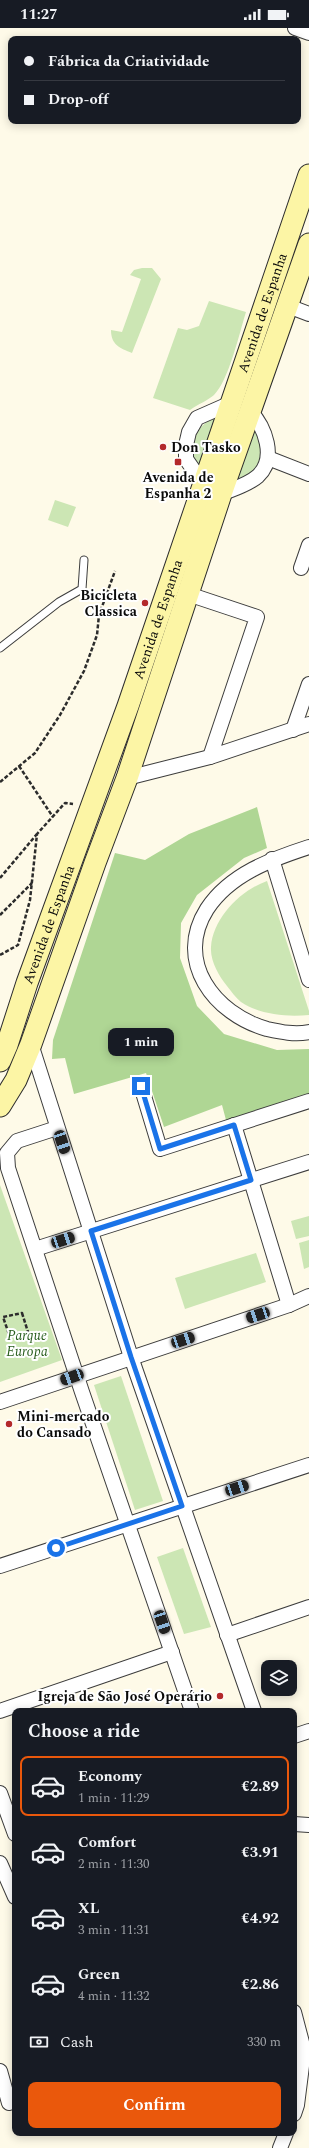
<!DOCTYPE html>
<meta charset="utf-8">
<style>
:root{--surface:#171b24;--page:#242831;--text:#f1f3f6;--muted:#9ea1a6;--line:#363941;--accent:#ea580c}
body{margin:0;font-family:Spectral,serif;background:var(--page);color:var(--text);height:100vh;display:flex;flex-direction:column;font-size:15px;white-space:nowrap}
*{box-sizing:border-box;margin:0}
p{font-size:13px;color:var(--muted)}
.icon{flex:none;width:22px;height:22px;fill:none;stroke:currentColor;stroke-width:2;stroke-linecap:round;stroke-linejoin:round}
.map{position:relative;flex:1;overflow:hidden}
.drawer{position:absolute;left:12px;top:1680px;width:285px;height:428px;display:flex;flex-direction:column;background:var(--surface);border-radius:8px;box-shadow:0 2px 10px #0003}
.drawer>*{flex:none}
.hud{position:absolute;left:8px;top:8px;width:293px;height:88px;border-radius:8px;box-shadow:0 2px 10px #0003;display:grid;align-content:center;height:88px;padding:0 16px;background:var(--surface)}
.buttons{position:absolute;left:261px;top:1632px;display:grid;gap:8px}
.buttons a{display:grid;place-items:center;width:36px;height:36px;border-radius:8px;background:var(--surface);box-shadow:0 2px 10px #0003;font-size:20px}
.end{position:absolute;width:18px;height:18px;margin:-9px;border:5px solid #1a73e8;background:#fff;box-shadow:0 0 0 2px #fff}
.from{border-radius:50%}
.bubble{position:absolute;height:28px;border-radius:8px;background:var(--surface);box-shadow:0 2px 10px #0003;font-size:13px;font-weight:700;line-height:28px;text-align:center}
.car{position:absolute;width:12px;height:24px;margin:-12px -6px;border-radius:5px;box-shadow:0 0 3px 1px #0007;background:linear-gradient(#222 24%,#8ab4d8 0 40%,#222 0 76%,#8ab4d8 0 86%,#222 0)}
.hud b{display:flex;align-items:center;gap:14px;height:38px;font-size:15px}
.hud b+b{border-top:1px solid var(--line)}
.hud i{width:10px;height:10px;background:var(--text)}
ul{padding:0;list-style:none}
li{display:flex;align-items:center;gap:12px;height:60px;margin:0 8px 6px;padding:0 8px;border:2px solid transparent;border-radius:8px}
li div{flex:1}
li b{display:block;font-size:15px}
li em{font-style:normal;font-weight:700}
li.selected{border-color:var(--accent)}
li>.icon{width:36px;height:36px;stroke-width:1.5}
h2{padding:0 16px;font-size:18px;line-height:48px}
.pay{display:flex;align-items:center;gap:10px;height:44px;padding:0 16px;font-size:15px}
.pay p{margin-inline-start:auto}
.primary-button{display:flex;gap:8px;margin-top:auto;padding:8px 16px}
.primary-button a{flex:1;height:46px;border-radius:8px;background:var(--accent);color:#fff;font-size:16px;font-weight:700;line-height:46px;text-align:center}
.status{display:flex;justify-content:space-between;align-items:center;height:28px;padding:0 20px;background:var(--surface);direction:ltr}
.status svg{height:11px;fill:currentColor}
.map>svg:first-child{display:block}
.green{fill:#cce6b4}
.forest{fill:#afd694}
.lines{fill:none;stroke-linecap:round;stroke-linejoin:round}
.service-casing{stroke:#3d3d3d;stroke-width:9}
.minor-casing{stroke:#3d3d3d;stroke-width:16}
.secondary-casing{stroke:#2c2c2c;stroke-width:23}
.path{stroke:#2c2c2c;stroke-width:2.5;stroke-dasharray:4 2;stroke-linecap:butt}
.service{stroke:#fff;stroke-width:7}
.minor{stroke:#fff;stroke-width:14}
.secondary{stroke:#fcf5a5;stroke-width:21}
.route{stroke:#1a73e8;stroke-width:5}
.poi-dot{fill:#b3292b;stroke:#fff;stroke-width:1.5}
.labels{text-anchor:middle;stroke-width:4;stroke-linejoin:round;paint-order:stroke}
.street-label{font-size:14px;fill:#0a0a0a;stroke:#fff}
.poi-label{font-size:14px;font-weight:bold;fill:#0a0a0a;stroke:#fff;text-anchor:start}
.park-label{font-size:14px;font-style:italic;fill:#295e1e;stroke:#fff}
</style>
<div class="status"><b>11:27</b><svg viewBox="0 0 49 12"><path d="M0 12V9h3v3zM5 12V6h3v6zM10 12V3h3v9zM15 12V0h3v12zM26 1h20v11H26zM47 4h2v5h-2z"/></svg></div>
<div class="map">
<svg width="309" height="2120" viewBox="0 0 309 2120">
<rect width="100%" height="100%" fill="#fefae8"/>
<!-- green -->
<g class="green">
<path d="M142 240H152L161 251 132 325C120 320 111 317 111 302L122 304 141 251 130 247 134 242Z"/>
<path d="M209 273 246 284C239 306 229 352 214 367 210 371 197 377 190 382L153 370 178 300 187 302 199 298Z"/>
<path d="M219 386 199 443C185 414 193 401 219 386Z"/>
<path d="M254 399C267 428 263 440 235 455Z"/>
<polygon points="55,472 76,479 68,499 48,492"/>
<path d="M267 853 309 983V987C287 989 260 987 241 974 236 970 231 963 227 958 219 948 210 933 211 919 213 890 241 862 267 853Z"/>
<polygon points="0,1157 62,1332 0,1354"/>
<polygon points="309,1188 309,1208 296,1211 291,1193"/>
<polygon points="309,1212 309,1239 304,1241 299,1215"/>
<polygon points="256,1225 266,1254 185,1281 175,1250"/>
<polygon points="121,1348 163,1473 135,1482 94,1357"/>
<polygon points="183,1520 211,1599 184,1606 157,1529"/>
</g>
<!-- forest -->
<polygon class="forest" points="257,779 267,820 244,830 197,867 181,895 180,930 197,978 224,1006 277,1022 309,1021 309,1071 226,1092 222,1077 164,1099 146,1045 74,1066 65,1030 52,1031 53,1012 115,825 145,832 189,806"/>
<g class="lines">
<defs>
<polyline id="service" points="0,620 59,574 82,561 84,532"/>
<g id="minor">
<polyline points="295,0 309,5"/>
<polyline points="288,278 309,286"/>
<polyline points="268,430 309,446"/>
<polyline points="204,457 186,431 186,417 189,404 197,390 231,375"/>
<path d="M221 466C233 461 248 457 258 448 277 430 265 399 250 383"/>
<polyline points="301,540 309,517"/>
<polyline points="188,566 257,589 210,729 309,696"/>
<polyline points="293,702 309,656"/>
<polyline points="127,750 210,729"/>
<path d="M309 819C272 831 230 846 207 881 174 933 214 986 267 1001 281 1004 295 1007 309 1004"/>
<polyline points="272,831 309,952"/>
<polyline points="31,1016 131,1329 254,1683"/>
<polyline points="141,1058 160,1121 309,1073"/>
<polyline points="234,1097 289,1277"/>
<polyline points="57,1100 17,1113 7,1125 8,1140 82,1364 192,1683"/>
<polyline points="35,1221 309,1134"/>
<polyline points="0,1374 289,1277 309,1268"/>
<polyline points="0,1538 309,1437"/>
<polyline points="227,1607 309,1579"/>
<polyline points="0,1683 172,1624"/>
<polyline points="294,1708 309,1703"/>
<polyline points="0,1765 15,1806"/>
<polyline points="294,1796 309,1797"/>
<polyline points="0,1835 15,1869"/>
<polyline points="294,1984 304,2022 297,2077 294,2086"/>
<polyline points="0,2043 9,2075"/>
<polyline points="280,2120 286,2105"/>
</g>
<g id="secondary">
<path id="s1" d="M0 1033 7 1017 27 955 128 678 309 147"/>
<polyline points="0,1078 16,1052 31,1016 95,835 127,750 221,466 309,216"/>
</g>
</defs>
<!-- service casing -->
<use href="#service" class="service-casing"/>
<!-- minor casing -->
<use href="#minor" class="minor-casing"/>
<!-- secondary casing -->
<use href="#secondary" class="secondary-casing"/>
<!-- path -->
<g class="path">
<polyline points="19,738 53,789"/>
<polyline points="0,754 35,725 60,687 84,643 97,607 99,587 115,543"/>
<polyline points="0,850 37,806"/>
<polyline points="0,887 32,855"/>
<polyline points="0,927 18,917 30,872 37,806 65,775 73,776"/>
<polygon points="22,1285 28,1304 10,1309 3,1289"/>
</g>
<!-- service -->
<use href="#service" class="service"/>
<!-- minor -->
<use href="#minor" class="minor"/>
<!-- secondary -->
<use href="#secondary" class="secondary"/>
</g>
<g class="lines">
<!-- route -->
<polyline class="route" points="56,1520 182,1478 131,1329 91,1203 251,1152 234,1097 160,1121 141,1058"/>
</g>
<!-- markers -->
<g class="poi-dot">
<circle cx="163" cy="419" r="4"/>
<rect x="174" y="430" width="8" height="8" rx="2"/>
<circle cx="145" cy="575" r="4"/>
<circle cx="9" cy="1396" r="4"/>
<circle cx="220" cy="1668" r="4"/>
</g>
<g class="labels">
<!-- street labels -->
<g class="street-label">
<text dy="5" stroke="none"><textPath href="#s1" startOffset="793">Avenida de Espanha</textPath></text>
<text dy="5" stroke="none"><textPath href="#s1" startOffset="469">Avenida de Espanha</textPath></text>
<text dy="5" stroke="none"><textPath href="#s1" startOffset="145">Avenida de Espanha</textPath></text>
</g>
<!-- poi labels -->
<g class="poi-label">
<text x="171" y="424">Don Tasko</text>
<text x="178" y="454" text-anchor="middle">Avenida de<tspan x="178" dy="16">Espanha 2</tspan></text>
<text x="137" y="572" text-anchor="end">Bicicleta<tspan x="137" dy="16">Classica</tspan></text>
<text x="17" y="1393">Mini-mercado<tspan x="17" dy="16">do Cansado</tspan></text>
<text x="212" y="1673" text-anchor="end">Igreja de São José Operário</text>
</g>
<!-- park labels -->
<g class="park-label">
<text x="27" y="1312">Parque<tspan x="27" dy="16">Europa</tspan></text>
</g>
</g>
</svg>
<div class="buttons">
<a><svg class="icon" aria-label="layers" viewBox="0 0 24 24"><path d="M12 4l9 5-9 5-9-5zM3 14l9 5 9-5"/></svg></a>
</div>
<i class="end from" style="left:56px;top:1520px"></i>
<i class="end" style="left:141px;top:1058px"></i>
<div class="bubble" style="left:108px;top:1000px;width:66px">1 min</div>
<i class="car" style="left:62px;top:1114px;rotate:162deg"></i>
<i class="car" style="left:63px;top:1212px;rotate:72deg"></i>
<i class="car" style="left:258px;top:1287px;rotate:252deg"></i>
<i class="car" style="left:183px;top:1312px;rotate:72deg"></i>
<i class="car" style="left:72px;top:1349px;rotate:250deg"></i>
<i class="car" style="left:237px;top:1460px;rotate:72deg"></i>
<i class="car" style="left:162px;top:1594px;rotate:161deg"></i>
<div class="hud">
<b><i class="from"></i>Fábrica da Criatividade</b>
<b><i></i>Drop-off</b>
</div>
<section class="drawer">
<h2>Choose a ride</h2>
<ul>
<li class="selected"><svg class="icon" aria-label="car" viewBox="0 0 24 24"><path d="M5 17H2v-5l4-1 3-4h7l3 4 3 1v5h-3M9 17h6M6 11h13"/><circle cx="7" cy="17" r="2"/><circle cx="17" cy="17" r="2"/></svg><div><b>Economy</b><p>1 min · 11:29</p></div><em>€2.89</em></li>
<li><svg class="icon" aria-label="car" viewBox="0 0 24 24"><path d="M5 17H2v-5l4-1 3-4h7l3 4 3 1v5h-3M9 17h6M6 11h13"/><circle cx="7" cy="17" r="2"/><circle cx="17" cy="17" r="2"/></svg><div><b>Comfort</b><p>2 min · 11:30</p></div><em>€3.91</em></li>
<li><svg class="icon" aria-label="car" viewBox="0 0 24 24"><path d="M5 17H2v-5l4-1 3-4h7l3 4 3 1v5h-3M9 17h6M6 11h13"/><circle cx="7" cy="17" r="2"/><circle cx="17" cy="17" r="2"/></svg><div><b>XL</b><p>3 min · 11:31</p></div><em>€4.92</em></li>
<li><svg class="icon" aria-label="car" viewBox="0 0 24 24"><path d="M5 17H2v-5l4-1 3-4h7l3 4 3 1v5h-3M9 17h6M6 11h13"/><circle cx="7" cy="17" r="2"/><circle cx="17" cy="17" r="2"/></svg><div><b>Green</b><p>4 min · 11:32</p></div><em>€2.86</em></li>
</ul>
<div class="pay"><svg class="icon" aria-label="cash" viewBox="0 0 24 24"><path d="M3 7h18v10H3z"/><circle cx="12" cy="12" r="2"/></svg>Cash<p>330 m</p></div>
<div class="primary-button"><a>Confirm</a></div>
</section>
</div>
